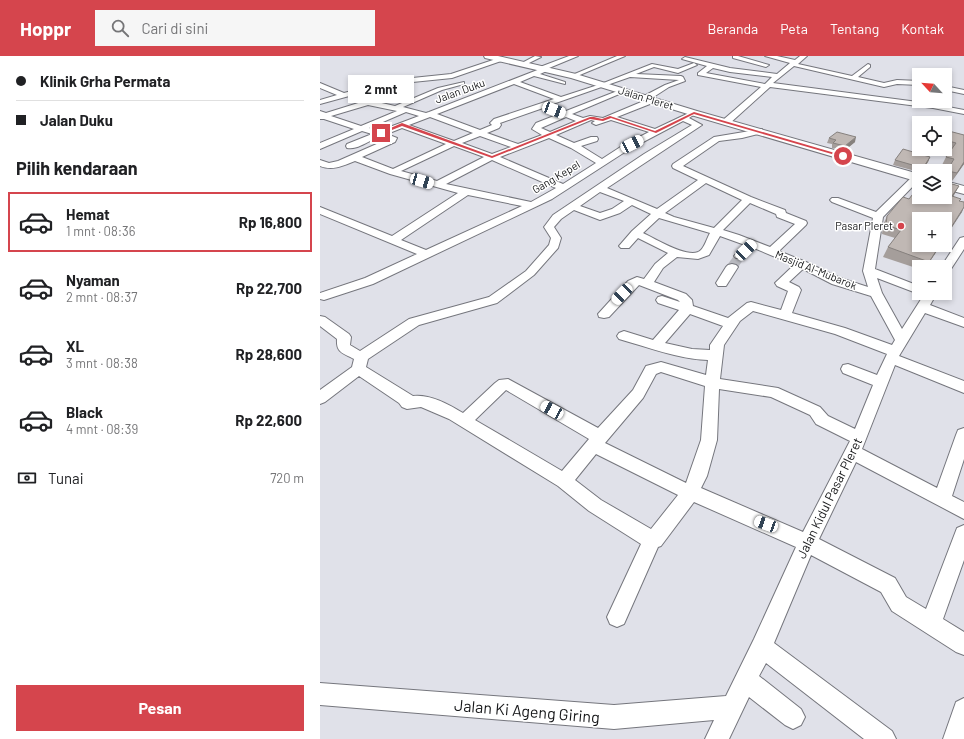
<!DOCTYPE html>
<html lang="id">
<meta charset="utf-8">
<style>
:root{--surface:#fff;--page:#f6f6f6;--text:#202124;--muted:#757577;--line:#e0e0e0;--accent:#d5454d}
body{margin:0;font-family:Barlow,sans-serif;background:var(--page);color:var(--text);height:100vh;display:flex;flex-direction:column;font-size:15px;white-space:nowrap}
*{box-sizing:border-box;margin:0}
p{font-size:13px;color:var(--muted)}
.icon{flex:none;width:22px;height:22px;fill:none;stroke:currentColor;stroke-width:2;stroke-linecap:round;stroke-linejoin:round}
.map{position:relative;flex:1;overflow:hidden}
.details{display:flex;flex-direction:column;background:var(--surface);width:320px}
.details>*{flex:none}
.top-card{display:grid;align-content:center;height:88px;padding:0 16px;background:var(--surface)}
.needle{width:26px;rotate:296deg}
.tools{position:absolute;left:592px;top:12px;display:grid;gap:8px}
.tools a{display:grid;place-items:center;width:40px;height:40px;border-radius:0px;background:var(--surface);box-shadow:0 2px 6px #0003;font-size:20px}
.end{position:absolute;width:18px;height:18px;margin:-9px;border:5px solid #d5454d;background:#fff;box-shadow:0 0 0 2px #fff}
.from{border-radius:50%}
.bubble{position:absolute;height:28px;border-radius:0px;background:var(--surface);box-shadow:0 2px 6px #0003;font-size:13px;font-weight:700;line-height:28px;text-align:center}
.car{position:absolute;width:12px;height:24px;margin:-12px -6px;border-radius:5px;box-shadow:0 0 3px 1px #0007;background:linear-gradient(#fff 24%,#345 0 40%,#fff 0 76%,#345 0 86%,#fff 0)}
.top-card b{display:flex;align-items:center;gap:14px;height:38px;font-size:15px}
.top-card b+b{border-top:1px solid var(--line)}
.top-card i{width:10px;height:10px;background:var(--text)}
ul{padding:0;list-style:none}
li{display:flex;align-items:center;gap:12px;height:60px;margin:0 8px 6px;padding:0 8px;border:2px solid transparent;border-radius:0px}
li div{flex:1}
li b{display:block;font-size:15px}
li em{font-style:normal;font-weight:700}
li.on{border-color:var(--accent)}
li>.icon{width:36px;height:36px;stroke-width:1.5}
h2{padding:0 16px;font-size:18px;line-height:48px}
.pay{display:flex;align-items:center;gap:10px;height:44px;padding:0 16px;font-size:15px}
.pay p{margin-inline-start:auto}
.action{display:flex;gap:8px;margin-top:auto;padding:8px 16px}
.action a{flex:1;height:46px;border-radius:0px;background:var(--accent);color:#fff;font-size:16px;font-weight:700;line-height:46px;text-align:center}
header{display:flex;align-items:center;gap:24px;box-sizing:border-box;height:56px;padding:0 20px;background:var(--accent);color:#fff}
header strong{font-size:19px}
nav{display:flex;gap:22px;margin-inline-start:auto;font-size:14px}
.search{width:280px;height:36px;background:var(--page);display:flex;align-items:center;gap:10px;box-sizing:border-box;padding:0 14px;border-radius:0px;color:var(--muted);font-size:15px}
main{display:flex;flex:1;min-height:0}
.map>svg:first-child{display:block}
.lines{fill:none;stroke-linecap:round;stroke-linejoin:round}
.minor-tunnel{stroke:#b8b9bf;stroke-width:10;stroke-dasharray:10 5.5;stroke-linecap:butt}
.minor-casing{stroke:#75767d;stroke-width:2}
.major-casing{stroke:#75767d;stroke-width:2}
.minor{fill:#fff;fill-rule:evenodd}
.major{fill:#fff;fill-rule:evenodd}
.wall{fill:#a59e9b}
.shaded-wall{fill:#86817e}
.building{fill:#c0b8b4;stroke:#86817e}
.route{fill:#d5454d}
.poi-dot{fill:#d5454d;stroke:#fff;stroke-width:1.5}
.labels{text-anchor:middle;stroke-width:3;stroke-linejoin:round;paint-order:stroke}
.far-street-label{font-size:11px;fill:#161719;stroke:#fff}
.far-poi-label{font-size:11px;fill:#161719;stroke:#fff;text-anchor:end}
.street-label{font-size:13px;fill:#161719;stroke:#fff}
.near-street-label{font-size:16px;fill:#161719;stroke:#fff}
</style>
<header>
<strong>Hoppr</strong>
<div class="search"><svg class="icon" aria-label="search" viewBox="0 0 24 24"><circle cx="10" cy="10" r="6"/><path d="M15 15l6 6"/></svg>Cari di sini</div>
<nav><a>Beranda</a><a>Peta</a><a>Tentang</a><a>Kontak</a></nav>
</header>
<main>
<section class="details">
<div class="top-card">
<b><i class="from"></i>Klinik Grha Permata</b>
<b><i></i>Jalan Duku</b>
</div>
<h2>Pilih kendaraan</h2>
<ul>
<li class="on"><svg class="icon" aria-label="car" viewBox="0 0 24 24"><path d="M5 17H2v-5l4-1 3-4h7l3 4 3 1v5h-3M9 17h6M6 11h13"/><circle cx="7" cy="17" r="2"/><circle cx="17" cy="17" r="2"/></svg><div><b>Hemat</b><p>1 mnt · 08:36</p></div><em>Rp 16,800</em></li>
<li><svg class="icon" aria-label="car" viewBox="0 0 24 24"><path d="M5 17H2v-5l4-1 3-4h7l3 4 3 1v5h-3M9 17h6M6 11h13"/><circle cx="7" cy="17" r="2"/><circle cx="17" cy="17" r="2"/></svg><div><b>Nyaman</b><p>2 mnt · 08:37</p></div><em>Rp 22,700</em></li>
<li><svg class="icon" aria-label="car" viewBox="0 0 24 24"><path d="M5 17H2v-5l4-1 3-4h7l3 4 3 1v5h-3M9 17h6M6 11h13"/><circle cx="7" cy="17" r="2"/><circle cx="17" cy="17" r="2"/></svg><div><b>XL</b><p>3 mnt · 08:38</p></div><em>Rp 28,600</em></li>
<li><svg class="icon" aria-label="car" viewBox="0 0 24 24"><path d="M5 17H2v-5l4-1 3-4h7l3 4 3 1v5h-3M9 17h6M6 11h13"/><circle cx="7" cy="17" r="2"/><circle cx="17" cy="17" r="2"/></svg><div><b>Black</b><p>4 mnt · 08:39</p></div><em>Rp 22,600</em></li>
</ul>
<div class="pay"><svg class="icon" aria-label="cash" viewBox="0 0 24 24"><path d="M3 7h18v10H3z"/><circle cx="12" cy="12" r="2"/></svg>Tunai<p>720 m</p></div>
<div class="action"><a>Pesan</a></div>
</section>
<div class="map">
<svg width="644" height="683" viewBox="0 0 644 683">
<rect width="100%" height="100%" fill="#e0e1e9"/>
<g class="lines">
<!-- minor-tunnel -->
<polyline class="minor-tunnel" points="412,211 420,200"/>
<defs>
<g id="minor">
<polygon points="215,0 221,1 205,9 200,8"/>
<path d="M249 0H258L229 12V14L220 18 245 26V28L214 20 200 26 241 41 281 28 332 8 358 13 374 7 377 9 358 17 334 11 316 18 361 20 363 21 365 25 349 31 332 42 336 44 335 46 297 61 335 73 371 56 375 58 369 62 382 69 287 132 337 153 378 124 353 112 352 110 353 108 394 81 442 73V77L422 82 399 85 363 110 431 141 465 154 466 157 486 165 487 167 486 169 459 195 486 206 520 222 548 231 543 215 553 162 512 146 510 144 512 142H518L556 156 594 119H599V124L563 161 555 213 599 230V237H602L599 238 557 222 562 237 582 273 605 237H617L610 249 644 262V271L605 257 579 300 644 325V337L575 309 542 393 617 432 636 379 638 374 644 372V403L632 440 644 446V463L536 406 499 483 575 522 586 541 606 553 637 472 644 469V504L623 563 644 576V599L636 596 572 555 561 536 491 499 454 587 572 675 576 683H544L446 607 439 620 481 653 485 661 481 669 473 673 465 669 429 641 409 683H385L394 664 294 673 0 649V627L294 649 406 640 434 583 476 491 374 446 341 490 338 491 304 568 297 571 290 568 287 561 321 488 269 455 238 430 129 363 101 351 87 353 82 351 79 347 39 320 5 346 0 348V334L32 311 34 303C23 297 16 297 17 283L0 270V260L5 261 29 278 31 281 30 289 40 295 89 263 169 241 206 215 229 189 231 182 224 171 233 159 324 98 372 69 363 65 308 94 232 143 53 228 4 244 0 243V237L45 222 97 198 0 158V151L72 180 138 137 70 118 35 105C23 110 12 115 0 110V104L9 107 18 105 68 83C52 78 41 95 27 92L26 90 27 88 52 78 42 75 0 93V87L34 73 4 63H0V55L6 57 77 35 79 36V38L57 46 75 50 118 32 144 26V28L122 34 83 51 106 57 109 56 220 13V11ZM310 21 359 24 345 29 324 40 323 42 326 44 283 62 270 60 263 62 252 58 304 36V34H300L246 55 230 49ZM194 28 234 43 174 63 170 67 172 69 160 74 117 58ZM48 49 77 55 41 70 11 60ZM223 52 239 58 216 67 212 73 222 79 198 88 167 77 179 72 181 69 180 67ZM86 56 99 60 59 75 49 72ZM110 61 153 77 134 85 89 69ZM246 61 256 65 230 76 221 72ZM271 64 275 65 272 67 276 69 291 64 329 76 302 90 282 103 261 90 277 85 278 83 277 81H271L254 87 236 79ZM82 72 126 88 73 113 42 101 75 86 77 82 67 78ZM160 80 191 91 172 98 142 87ZM229 82 251 92 276 107 243 128 180 101ZM134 90 164 101 117 125 81 115ZM172 104 236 132 211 146 126 128ZM386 127 422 144 394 172 354 161 345 157ZM280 136 304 145 292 153 280 157 260 150ZM148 139 202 150 106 194 81 184ZM430 147 456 158 457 161 475 168 450 191 419 179 403 174ZM312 149 331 158 312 175 299 190 301 192H309L318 182 348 197 335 208 324 223 317 221 308 225 278 258 279 261 284 262 289 261 319 229 358 244 360 246 342 240 338 241 336 244 338 247 359 254 333 284 304 275 299 277 297 280 299 283C328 291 358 303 388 304L386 319 341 306 326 310 313 334 278 372 188 323 179 324 175 327 143 357C128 348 110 338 93 340L46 311 48 303 99 269 177 247 214 219 238 192 241 182 234 171 241 163 254 154 280 164 300 157ZM339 162 390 177C387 182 385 190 381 194 371 205 334 182 323 177ZM400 180 425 189 414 200 416 202H424L434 192 474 209 455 227 457 230 468 235 461 254 431 246 427 247 408 262 373 250 372 244 366 238 334 226 343 212 357 201 378 203 389 199ZM483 213 512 228 551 240 575 284 572 289 525 272 472 257 481 234 479 231 469 226ZM433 255 515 278 567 298 557 319 528 308 523 309 521 313 523 317 553 329 535 373 508 360 500 351 458 332 400 323 404 289 420 265ZM370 258 403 270 390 289V294L372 293 345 287ZM341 316 385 330 381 384 366 427 285 387 323 342 336 318ZM399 333 451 341 490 359 496 368 530 385 483 476 381 432 387 420 397 384ZM186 334 269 383 242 415 155 364ZM276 398 358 439 331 473 281 444 255 424Z"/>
<polygon points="297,0 305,0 255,21 250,20"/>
<polygon points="413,0 418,0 449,9 446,11 413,2"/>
<path d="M445 0H457L475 4 480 0H487L478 8 532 20 548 8 550 9V11L538 21 564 27 577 24 599 25V29L577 28 564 31 474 10 453 27 613 48 644 54V58L613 52 450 31 409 68H406L402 66 403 64 441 31 378 19V17L387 10 362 3 365 1 410 12 457 18 470 7ZM393 12 410 16 452 21 445 28 386 17Z"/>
<polygon points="182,1 185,3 184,4 132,22 73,28 0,48 0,44 17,39 0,32 0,27 24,37 73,24 131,18"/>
<polygon points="625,30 644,34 644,38 625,34"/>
<polygon points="644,181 644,193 629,216 625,217 625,211 621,211 640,182"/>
<polygon points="412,208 416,209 418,211 406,230 398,230 396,227 406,211 408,209"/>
<polygon points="644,642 644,683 623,683 636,646"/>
</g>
<g id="major">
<polygon points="164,0 178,0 256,18 377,55 599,118 599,126 371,59 251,22 165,2"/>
<polygon points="625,125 644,130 644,138 625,133"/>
</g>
</defs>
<!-- minor casing -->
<use href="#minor" class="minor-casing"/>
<!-- major casing -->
<use href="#major" class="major-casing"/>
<!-- minor -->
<use href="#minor" class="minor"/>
<!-- major -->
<use href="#major" class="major"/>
</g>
<!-- wall -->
<g class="wall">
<polygon points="625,74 644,79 644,108 632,125 629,125 629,127 639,130 633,140 639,145 642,156 599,189 621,189 606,211 599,211 599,213 563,201 568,191 575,182 562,178 563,169 567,160 589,143 625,141 625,118 629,111 622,109 626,101 630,95 622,93 625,93"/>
<polygon points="509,82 535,86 524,95 512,92 512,88 507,87"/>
<polygon points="610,101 608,106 602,115 599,115 599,116 573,109 575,104"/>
</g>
<!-- shaded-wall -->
<g class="shaded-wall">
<polygon points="536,81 535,86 524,95 525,90"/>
<polygon points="610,101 608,106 601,115 603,112"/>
<polygon points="644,106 644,108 632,125 637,117"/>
<polygon points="639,130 634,139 627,149 632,140"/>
<polygon points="644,151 642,156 625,182 625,181"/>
<polygon points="620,189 621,189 606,211 609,206"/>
</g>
<!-- building -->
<g class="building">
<polygon points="625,74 644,79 644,106 637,117 628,115 629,127 639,130 632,140 641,143 639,145 644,146 644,151 625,181 625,163 599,163 599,189 620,189 609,206 568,191 581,174 566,169 567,160 583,141 589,143 599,130 599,141 625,141 625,118 634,103 626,101 636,87 625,84"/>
<polygon points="517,76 536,81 525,90 513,87 516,84 509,82"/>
<polygon points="583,93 610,101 603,112 575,104"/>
</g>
<!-- route -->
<polygon class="route" points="374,56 525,100 522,101 374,58 336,77 291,62 283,65 270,63 172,102 82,70 62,78 59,77 82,67 172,100 270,61 274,61 282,63 290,60 335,75"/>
<!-- markers -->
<circle class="poi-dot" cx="581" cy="170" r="4"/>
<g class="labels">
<!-- far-street labels -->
<g class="far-street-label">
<text transform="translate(140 35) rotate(-20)" y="4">Jalan Duku</text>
<text transform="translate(326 42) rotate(17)" y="4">Jalan Pleret</text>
<text transform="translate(236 121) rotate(-31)" y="4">Gang Kepel</text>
<text transform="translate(496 214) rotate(22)" y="4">Masjid Al-Mubarok</text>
</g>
<!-- far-poi labels -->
<g class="far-poi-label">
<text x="573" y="174">Pasar Pleret</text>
</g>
<!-- street labels -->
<g class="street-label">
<text transform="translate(509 442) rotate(-64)" y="5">Jalan Kidul Pasar Pleret</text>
</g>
<!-- near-street labels -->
<g class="near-street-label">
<text transform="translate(207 655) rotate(5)" y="6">Jalan Ki Ageng Giring</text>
</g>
</g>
</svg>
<div class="tools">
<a><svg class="needle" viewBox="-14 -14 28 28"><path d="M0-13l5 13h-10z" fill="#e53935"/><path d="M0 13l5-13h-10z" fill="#757577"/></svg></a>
<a><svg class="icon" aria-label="locate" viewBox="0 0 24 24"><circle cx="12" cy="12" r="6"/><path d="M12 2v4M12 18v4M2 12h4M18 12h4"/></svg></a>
<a><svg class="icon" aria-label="layers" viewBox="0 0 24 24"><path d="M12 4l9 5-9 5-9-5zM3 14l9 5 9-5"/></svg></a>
<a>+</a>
<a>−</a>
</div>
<i class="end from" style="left:523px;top:100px"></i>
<i class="end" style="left:61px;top:77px"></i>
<div class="bubble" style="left:28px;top:19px;width:66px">2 mnt</div>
<i class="car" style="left:234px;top:54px;rotate:111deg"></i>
<i class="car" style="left:312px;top:88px;rotate:63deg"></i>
<i class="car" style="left:102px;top:125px;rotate:106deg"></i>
<i class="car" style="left:426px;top:194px;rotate:46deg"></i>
<i class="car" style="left:302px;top:238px;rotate:224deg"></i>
<i class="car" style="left:232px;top:354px;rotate:299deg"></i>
<i class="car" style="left:446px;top:468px;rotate:290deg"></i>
</div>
</main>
